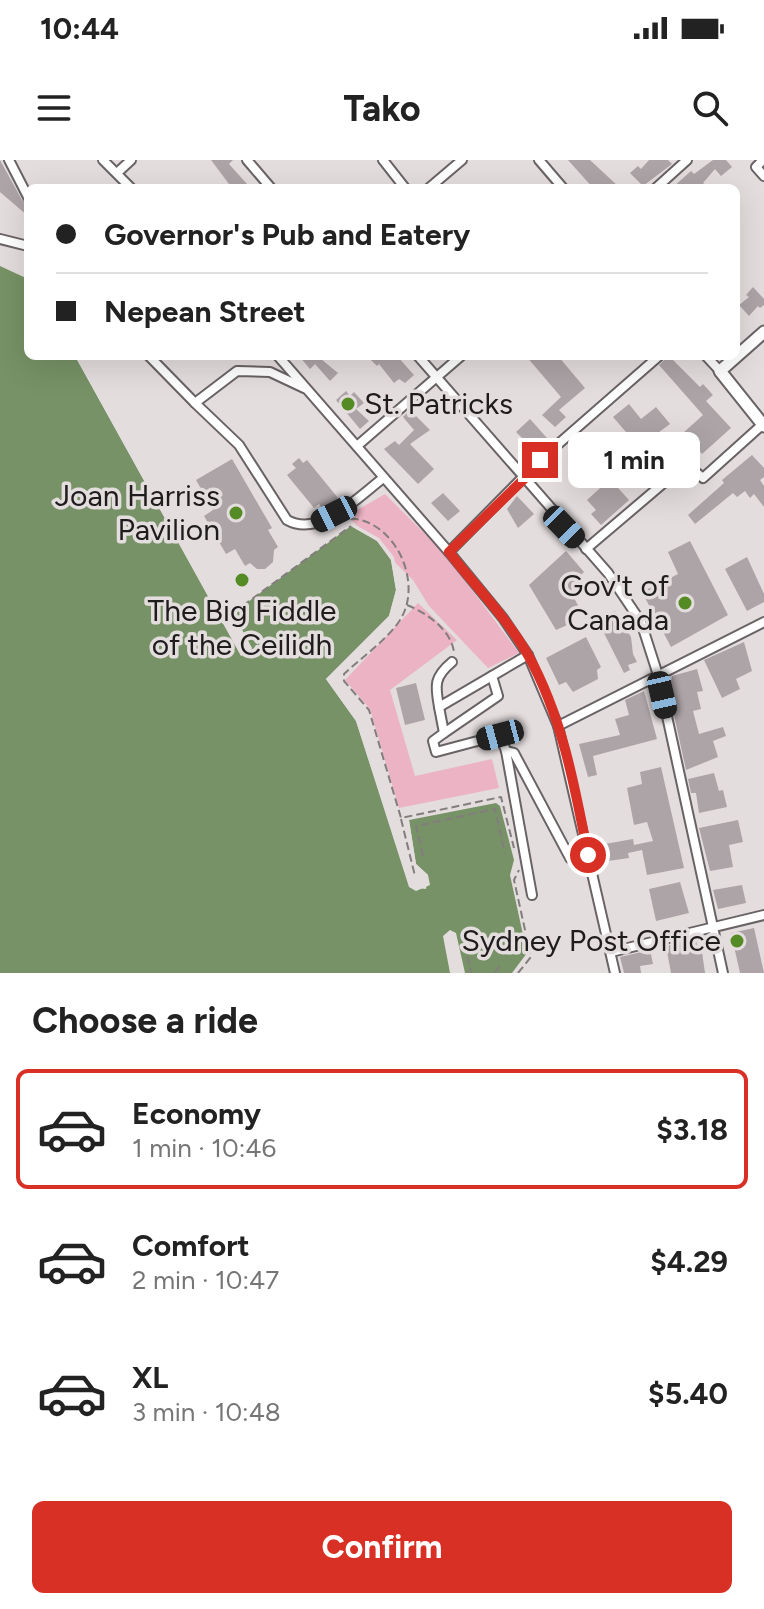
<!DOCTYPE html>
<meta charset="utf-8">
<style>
:root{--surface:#fff;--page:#f2f2f2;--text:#222;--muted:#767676;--line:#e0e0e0;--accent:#d93025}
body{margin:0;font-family:Figtree,sans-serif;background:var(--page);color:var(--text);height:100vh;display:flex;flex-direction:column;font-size:30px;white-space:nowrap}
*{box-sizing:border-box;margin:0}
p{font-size:26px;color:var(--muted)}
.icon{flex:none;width:44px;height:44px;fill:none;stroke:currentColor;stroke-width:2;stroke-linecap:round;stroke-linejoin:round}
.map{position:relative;height:813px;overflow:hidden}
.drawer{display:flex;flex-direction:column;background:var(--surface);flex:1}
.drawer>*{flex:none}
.hud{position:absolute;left:24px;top:24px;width:716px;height:176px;border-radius:12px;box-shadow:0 8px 32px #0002;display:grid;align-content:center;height:176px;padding:0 32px;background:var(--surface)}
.end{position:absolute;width:36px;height:36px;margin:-18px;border:10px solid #d93025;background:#fff;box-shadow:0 0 0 4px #fff}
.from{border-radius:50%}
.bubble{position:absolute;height:56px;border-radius:12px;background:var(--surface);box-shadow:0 8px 32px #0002;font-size:26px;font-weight:700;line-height:56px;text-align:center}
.car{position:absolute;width:24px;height:48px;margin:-24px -12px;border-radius:10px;box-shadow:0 0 6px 2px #0007;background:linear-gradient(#222 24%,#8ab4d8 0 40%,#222 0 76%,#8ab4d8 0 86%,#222 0)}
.hud b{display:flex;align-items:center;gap:28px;height:76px;font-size:30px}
.hud b+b{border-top:2px solid var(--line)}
.hud i{width:20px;height:20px;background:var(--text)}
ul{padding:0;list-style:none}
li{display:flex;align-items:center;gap:24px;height:120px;margin:0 16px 12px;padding:0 16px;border:4px solid transparent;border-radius:12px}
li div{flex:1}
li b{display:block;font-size:30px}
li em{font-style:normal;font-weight:700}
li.active{border-color:var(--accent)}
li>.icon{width:72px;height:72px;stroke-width:1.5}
h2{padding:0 32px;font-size:36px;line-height:96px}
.button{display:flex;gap:16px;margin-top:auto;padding:16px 32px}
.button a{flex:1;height:92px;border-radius:12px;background:var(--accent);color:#fff;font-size:32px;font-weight:700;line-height:92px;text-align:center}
.status{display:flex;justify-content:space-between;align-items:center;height:56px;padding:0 40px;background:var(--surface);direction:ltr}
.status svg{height:22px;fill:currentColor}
header{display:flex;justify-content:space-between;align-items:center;height:104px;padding:0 32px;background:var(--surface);font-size:36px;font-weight:700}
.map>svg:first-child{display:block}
.green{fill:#ebb3c3}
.water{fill:#779266}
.pier{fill:#e4ddde}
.building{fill:#aca4a6}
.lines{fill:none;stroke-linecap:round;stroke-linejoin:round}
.minor-casing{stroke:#6a6365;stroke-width:12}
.major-casing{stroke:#6a6365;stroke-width:15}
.path{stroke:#837d7e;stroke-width:2;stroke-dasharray:8 4;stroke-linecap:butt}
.minor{stroke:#fff;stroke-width:8}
.major{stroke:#fff;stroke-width:11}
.route{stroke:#d93025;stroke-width:10}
.poi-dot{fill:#558b25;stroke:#e4ddde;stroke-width:3}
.labels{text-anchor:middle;stroke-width:7;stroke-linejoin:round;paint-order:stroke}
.poi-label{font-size:30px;fill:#1f1c1d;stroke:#e4ddde;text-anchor:end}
</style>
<div class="status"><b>10:44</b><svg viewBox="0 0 49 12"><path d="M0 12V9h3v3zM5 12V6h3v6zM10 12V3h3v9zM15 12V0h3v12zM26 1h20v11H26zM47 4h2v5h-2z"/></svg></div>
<header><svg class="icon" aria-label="menu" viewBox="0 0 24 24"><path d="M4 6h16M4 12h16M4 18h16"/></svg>Tako<svg class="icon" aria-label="search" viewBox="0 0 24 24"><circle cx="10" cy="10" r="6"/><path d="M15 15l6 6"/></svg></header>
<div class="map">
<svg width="764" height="813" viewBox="0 0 764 813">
<rect width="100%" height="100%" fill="#e4ddde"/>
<!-- green -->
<g class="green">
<polygon points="385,334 446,395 519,493 488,508 429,446 413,420 347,356"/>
<polygon points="418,443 457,480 390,530 415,616 492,599 499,628 399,648 370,549 345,520"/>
</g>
<!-- water -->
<polygon class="water" points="0,106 28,119 28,196 75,196 241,495 252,488 233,453 351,366 377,381 391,400 396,430 389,456 326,519 356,561 410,727 426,729 428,715 416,704 409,660 496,643 500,646 514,700 510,715 527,793 512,813 465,813 456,773 450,770 443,776 450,813 0,813"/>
<!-- pier -->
<g class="pier">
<polygon points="75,196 80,196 242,490 247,487 229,454 231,449 233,453 252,489 241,496"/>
<polygon points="350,362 379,378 394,397 400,430 393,458 331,519 360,559 413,725 417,727 426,724 425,717 413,705 405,661 409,660 416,704 428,715 430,725 416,731 409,727 356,561 326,519 389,456 396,430 391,400 377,381 351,366"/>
</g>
<!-- building -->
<g class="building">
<polygon points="0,0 22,40 28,44 28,56 0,32"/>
<polygon points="211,0 233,0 229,4 247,24 242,28 232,28"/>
<polygon points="568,0 590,0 620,28 593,28"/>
<polygon points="649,0 668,0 672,4 643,26 630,13 638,6 641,9"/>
<polygon points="713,0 726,0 732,7 721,16 715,9 703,23 709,28 672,28 691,11 694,14"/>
<polygon points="753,127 764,139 764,145 760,148 758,146 749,156 739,145 749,137 746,135"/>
<polygon points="299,196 324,196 321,199 338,213 330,221 315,204 310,209"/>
<polygon points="367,196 397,196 414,215 405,223 399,219 394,223 379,204 377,206"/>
<polygon points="526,196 558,196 585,228 559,250 566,257 555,267 542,255 561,237"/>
<polygon points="669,196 700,227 703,224 713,235 706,241 731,268 702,294 683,273 703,255 659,205"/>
<polygon points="346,231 350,236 354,232 364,243 356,249 369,261 360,269 336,240"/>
<polygon points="629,244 641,259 656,247 670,264 639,287 613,257"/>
<polygon points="410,250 430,270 410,284 434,309 418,324 384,289 395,281 399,285 414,270 403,257"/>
<polygon points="530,259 547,278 534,290 516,272"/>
<polygon points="752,295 764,308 764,317 760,320 764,326 764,347 754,334 750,338 745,331 737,337 733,333 695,364 688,355 724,323 722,320"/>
<polygon points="299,298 303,303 307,300 338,338 323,350 319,344 314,348 287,315 296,308 292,304"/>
<polygon points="232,299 272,368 268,370 278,387 274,390 273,402 265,409 257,409 250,403 245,406 235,389 226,394 204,356 213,350 196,320"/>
<polygon points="610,319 629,340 601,365 591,354 596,350 587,340"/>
<polygon points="443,333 460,351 448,361 431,343"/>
<polygon points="517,336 534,354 518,368 507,349"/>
<polygon points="690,381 728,455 671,487 642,432 678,414 668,392"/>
<polygon points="566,391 584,412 579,417 585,427 573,436 581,451 571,457 574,462 556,470 529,425"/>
<polygon points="747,397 764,434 764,442 747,451 725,409"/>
<polygon points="615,451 631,477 633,494 637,502 628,505 630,510 624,513 597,459"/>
<polygon points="586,477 601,507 597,510 598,519 573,532 566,522 559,525 546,498"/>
<polygon points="744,482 752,511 736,519 740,529 722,538 704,500"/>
<polygon points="697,509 703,531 697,532 701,549 693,551 699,574 723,567 726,576 713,581 718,597 686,610 667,523 671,522 672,516"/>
<polygon points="416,523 425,560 405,565 396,528"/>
<polygon points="644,531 657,579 593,596 597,615 588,617 579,584 620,575 615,559 629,555 625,540"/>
<polygon points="661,607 684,708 647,715 642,690 628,693 629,698 608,701 605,684 633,679 634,685 653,681 647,662 634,665 627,628 642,624 640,612"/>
<polygon points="714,613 719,631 723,630 727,647 699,653 696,633 691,633 688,619"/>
<polygon points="738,660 743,682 729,685 733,707 710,711 699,668"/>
<polygon points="680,722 689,753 656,761 649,729"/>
<polygon points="742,725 746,743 718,749 713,730"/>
<polygon points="754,768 764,813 740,813 731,773"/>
<polygon points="696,779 697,786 701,785 705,813 671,813 666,786"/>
<polygon points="650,790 653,804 640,806 641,813 624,813 620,797"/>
</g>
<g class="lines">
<defs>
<g id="minor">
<polyline points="9,0 28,37"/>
<polyline points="103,0 131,28"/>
<polyline points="247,0 271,28"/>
<polyline points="383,0 405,28"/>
<polyline points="539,0 563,28"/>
<polyline points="763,0 756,7 764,16"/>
<polyline points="117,13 131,0"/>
<polyline points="429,28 462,0"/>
<polyline points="656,28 687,0"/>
<polyline points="0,79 28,86"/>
<polyline points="149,196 195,243"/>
<polyline points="278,196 449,392 503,458 528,495 558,566 615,813"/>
<polyline points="418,196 608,413 641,462 658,515 723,813"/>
<polyline points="706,196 720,211"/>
<path d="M304 228 270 212 237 211 195 243 239 285 287 360C319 378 357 338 382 319"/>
<polyline points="357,286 461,196"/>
<polyline points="586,389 686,304 703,318 763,264"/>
<polyline points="449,392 540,300 659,196"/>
<path d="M452 502C434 517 435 525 439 547L492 516"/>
<polyline points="439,547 444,573 433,581 436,592 500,575 506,591 532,735"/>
<polyline points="558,566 764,462"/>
<polyline points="444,573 498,536 492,516 528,495"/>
<polyline points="506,591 514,593 570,698 588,695"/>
<polyline points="611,792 764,755"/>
</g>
<polyline id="major" points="764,172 720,211 764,266"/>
</defs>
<!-- minor casing -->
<use href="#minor" class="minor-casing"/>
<!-- major casing -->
<use href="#major" class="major-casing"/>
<!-- path -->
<g class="path">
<path d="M339 362C343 361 351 358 356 359 399 366 424 428 398 463 384 482 361 498 344 514V521L369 550 401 658 501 637 514 688"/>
<path d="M407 445C427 453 451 470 454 492"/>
<polyline points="233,453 351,366"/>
<polyline points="401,659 415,716"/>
<polyline points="423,696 416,666 495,649 505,694"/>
<polyline points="462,773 471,813"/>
<polyline points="495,813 501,804"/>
<polyline points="518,813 531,797 514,720 519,710"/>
</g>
<!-- minor -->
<use href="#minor" class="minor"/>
<!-- major -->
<use href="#major" class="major"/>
</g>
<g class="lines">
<!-- route -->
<path class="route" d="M540 300 524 319 449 392C475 426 507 458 528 495 562 556 575 627 588 695"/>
</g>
<!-- markers -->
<g class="poi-dot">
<circle cx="348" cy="244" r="8"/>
<circle cx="236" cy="353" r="8"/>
<circle cx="242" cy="420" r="8"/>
<circle cx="685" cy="443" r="8"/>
<circle cx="737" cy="781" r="8"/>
</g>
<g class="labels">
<!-- poi labels -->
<g class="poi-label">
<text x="364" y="254" text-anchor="start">St. Patricks</text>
<text x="220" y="346">Joan Harriss<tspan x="220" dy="34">Pavilion</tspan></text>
<text x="669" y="436">Gov't of<tspan x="669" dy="34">Canada</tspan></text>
<text x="242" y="461" text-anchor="middle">The Big Fiddle<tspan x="242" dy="34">of the Ceilidh</tspan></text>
<text x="721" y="791">Sydney Post Office</text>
</g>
</g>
</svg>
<i class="end from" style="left:588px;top:695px"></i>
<i class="end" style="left:540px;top:300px"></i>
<div class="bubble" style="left:568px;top:272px;width:132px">1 min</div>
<i class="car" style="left:334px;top:354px;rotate:243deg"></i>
<i class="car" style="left:564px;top:367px;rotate:136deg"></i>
<i class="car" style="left:662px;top:535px;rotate:167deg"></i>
<i class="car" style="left:500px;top:575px;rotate:255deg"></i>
<div class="hud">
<b><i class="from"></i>Governor's Pub and Eatery</b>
<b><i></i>Nepean Street</b>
</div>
</div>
<section class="drawer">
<h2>Choose a ride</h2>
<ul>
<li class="active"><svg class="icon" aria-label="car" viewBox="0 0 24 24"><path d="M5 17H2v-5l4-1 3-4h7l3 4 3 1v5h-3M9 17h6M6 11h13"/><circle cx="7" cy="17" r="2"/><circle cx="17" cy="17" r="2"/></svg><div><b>Economy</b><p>1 min · 10:46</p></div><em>$3.18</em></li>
<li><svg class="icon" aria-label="car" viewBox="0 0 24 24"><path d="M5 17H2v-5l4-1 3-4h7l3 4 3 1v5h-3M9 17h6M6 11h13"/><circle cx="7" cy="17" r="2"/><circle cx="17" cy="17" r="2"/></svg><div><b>Comfort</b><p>2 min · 10:47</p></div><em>$4.29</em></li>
<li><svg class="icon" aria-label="car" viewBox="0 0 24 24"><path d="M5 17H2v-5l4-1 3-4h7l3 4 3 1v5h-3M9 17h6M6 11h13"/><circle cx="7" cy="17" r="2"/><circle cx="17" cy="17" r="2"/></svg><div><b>XL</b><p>3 min · 10:48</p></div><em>$5.40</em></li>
</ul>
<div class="button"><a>Confirm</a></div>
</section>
